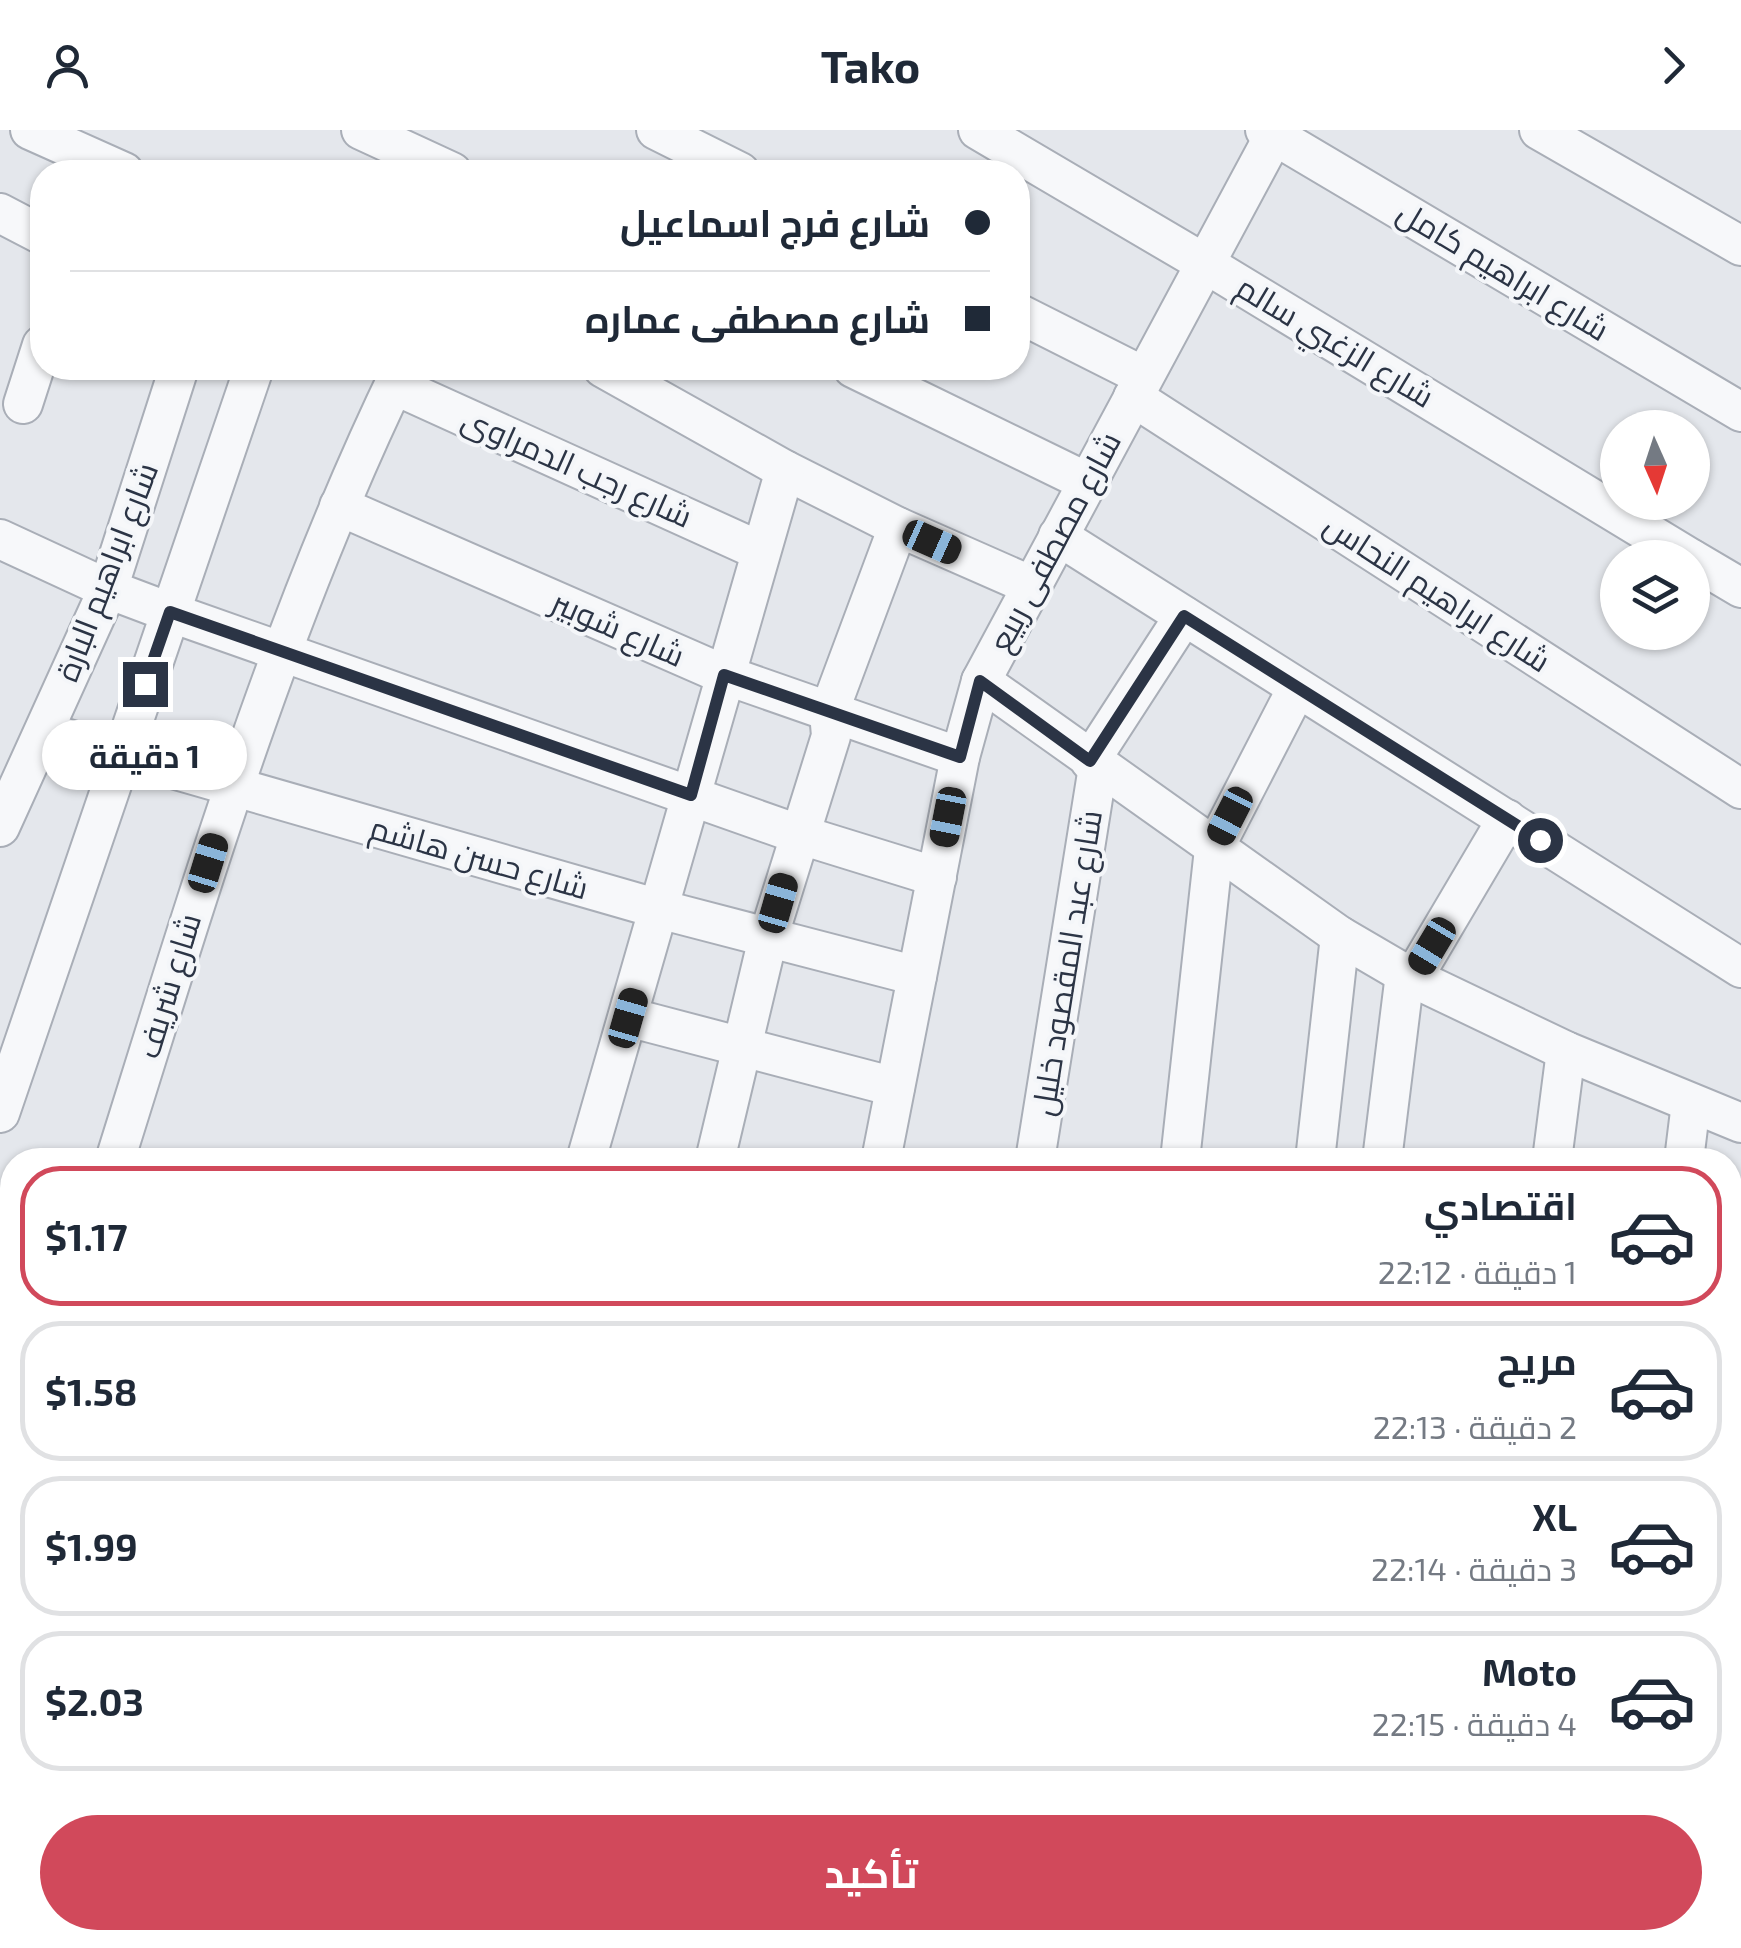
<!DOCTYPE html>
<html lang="ar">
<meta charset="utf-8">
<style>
:root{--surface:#fff;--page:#f2f2f3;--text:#1f2937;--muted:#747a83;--line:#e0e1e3;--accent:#d1495b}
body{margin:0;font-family:"Exo 2",Cairo,sans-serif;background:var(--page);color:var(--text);direction:rtl;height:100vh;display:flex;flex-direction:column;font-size:38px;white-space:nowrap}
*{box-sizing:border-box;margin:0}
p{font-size:32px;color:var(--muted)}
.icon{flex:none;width:55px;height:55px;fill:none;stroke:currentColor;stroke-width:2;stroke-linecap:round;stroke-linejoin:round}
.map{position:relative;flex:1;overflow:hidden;direction:ltr}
.details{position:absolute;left:0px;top:1018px;width:1742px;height:802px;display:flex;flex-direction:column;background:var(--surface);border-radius:40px 40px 0 0;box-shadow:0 2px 8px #0004;direction:rtl}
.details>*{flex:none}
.banner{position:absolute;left:30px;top:30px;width:1000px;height:220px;border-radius:40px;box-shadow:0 2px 8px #0004;direction:rtl;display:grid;align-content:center;height:220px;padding:0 40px;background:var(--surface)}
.needle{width:65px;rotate:177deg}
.tools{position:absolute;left:1600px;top:280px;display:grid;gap:20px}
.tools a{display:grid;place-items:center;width:110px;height:110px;border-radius:50%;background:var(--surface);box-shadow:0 2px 8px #0004;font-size:50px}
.end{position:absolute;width:45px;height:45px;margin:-22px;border:12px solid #2b3445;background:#fff;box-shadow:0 0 0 5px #fff}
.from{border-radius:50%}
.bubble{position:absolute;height:70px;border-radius:35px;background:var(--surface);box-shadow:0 2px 8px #0004;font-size:32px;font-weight:700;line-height:70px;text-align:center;direction:rtl}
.car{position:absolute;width:30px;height:60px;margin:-30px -15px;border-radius:12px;box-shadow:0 0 8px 2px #0007;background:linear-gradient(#222 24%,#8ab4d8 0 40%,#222 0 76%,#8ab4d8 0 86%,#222 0)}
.banner b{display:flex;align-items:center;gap:35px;height:95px;font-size:38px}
.banner b+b{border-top:2px solid var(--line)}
.banner i{width:25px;height:25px;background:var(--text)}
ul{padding:18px 0 0;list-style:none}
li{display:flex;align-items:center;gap:30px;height:140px;margin:0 20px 15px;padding:0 20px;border:5px solid var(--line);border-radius:40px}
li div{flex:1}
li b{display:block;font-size:38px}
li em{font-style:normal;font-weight:700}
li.current{border-color:var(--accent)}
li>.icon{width:90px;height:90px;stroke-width:1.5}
.primary-button{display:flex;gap:20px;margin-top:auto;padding:20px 40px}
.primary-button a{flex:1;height:115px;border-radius:60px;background:var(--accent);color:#fff;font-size:40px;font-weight:700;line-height:115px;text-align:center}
header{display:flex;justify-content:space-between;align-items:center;height:130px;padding:0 40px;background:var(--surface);font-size:45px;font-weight:700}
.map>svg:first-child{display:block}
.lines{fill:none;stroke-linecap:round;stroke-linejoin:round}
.minor-casing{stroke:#a9aeb7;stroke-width:42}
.minor{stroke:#f7f8fa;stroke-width:38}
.route{stroke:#2b3445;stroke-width:12}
.labels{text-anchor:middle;stroke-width:8;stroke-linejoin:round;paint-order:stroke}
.street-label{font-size:32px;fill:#2b3445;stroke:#f4f6f9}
</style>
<header><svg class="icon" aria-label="forward" viewBox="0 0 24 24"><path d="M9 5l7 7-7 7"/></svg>Tako<svg class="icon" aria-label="person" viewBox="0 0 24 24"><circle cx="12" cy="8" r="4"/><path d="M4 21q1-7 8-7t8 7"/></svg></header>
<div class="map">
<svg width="1741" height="1818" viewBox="0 0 1741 1818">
<rect width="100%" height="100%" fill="#e4e7ec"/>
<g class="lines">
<defs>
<g id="minor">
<polyline points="30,0 124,42"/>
<polyline points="361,0 452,42"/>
<polyline points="656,0 740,42"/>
<polyline points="978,0 1204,133 1690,428"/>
<polyline points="1265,0 1741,282"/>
<polyline points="1539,0 1741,116"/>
<polyline points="0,83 42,105"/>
<polyline points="1018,183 1143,246"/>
<polyline points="603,238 785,340 898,397 1032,456"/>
<polyline points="853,238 1087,352"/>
<polyline points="394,255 760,421"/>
<polyline points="1133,267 1741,659"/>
<polyline points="23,274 42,215"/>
<polyline points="339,376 725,545 960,627"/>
<polyline points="1058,406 1741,838"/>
<polyline points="0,409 108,459 169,482 798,704 937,747"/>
<polyline points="1692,429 1741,458"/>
<polyline points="981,551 1340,806 1405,844 1566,921 1741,993"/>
<polyline points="44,602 659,779 917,846"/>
<polyline points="1090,631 1184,486"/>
<polyline points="0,697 108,459 179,238"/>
<polyline points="1413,848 1507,689"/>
<polyline points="628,887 895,957"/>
<polyline points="0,983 254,238"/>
<path d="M115 1030C199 762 279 491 402 238"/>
<polyline points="586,1030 785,340"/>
<polyline points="715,1030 768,808 831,606 829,582 898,397"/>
<polyline points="881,1030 960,627 981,551 1277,0"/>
<polyline points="1035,1030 1098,637"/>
<polyline points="1180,1030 1214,719 1297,558"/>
<polyline points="1315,1030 1340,806"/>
<polyline points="1382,1030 1405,844"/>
<polyline points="1552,1030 1566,921"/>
<polyline points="1684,1030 1691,973"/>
<polyline points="0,1398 12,1358"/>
<polyline points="0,1432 12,1433"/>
<polyline points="0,1516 12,1517"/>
<polyline points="1730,1543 1741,1541"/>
<polyline points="0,1608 12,1610"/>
<polyline points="1730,1666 1741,1668"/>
<polyline points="1730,1724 1741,1726"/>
<polyline points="0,1761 8,1761"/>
<polyline points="1730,1803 1741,1805"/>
<polyline points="1349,1808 1411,1818"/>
<polyline points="295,1818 296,1808"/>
<polyline points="617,1818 618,1808"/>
<polyline points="809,1818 810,1808"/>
<polyline points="1198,1818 1199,1808"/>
</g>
</defs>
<!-- minor casing -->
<use href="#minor" class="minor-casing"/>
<!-- minor -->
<use href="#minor" class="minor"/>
</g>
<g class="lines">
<!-- route -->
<polyline class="route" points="145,554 170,482 691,665 724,545 960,627 980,551 1090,631 1184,486 1540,710"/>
</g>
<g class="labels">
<!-- street labels -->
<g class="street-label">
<text transform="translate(1503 141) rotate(31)" y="11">شارع ابراهيم كامل</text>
<text transform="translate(1335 212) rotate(31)" y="11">شارع الزغبي سالم</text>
<text transform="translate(577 338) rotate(24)" y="11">شارع رجب الدمراوى</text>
<text transform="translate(1055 412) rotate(-62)" y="11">شارع مصطفى ربيع</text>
<text transform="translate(107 442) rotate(-69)" y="11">شارع ابراهيم البارة</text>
<text transform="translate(1437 463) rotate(33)" y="11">شارع ابراهيم النحاس</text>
<text transform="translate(618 499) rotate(24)" y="11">شارع شوبير</text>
<text transform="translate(479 728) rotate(16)" y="11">شارع حسن هاشم</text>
<text transform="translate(1067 833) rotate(-81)" y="11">شارع عبد المقصود خليل</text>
<text transform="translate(169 856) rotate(-73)" y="11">شارع شريف</text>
</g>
</g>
</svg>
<div class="tools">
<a><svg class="needle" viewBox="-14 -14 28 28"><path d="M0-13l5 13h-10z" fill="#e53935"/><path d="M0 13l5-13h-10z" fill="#747a83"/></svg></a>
<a><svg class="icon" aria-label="layers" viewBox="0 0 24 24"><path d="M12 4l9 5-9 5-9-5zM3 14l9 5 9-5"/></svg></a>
</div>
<i class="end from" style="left:1540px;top:710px"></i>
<i class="end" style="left:145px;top:554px"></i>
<div class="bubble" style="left:42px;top:590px;width:205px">1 دقيقة</div>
<i class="car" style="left:932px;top:412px;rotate:114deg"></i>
<i class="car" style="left:1230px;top:686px;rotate:207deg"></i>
<i class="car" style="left:948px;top:687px;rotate:191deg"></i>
<i class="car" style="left:208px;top:733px;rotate:17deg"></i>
<i class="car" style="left:778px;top:773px;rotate:16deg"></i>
<i class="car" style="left:1432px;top:816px;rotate:211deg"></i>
<i class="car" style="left:628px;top:888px;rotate:16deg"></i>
<div class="banner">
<b><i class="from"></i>شارع فرج اسماعيل</b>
<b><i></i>شارع مصطفى عماره</b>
</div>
<section class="details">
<ul>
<li class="current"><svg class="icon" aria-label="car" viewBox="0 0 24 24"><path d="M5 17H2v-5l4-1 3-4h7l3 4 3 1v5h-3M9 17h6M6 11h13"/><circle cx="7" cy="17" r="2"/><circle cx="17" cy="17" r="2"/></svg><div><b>اقتصادي</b><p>1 دقيقة · 22:12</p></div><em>$1.17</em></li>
<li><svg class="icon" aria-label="car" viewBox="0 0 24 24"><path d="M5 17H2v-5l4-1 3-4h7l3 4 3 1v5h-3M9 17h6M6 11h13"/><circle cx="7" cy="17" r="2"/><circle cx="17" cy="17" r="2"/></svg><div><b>مريح</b><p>2 دقيقة · 22:13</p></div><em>$1.58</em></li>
<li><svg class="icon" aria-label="car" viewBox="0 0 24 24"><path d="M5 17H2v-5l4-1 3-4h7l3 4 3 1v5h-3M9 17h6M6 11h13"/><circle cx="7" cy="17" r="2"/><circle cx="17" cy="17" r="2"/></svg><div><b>XL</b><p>3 دقيقة · 22:14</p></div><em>$1.99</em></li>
<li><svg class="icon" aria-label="car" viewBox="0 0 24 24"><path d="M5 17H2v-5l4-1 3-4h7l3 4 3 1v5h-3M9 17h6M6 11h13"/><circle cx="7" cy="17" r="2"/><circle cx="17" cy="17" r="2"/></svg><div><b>Moto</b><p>4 دقيقة · 22:15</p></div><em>$2.03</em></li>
</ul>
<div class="primary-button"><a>تأكيد</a></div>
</section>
</div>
